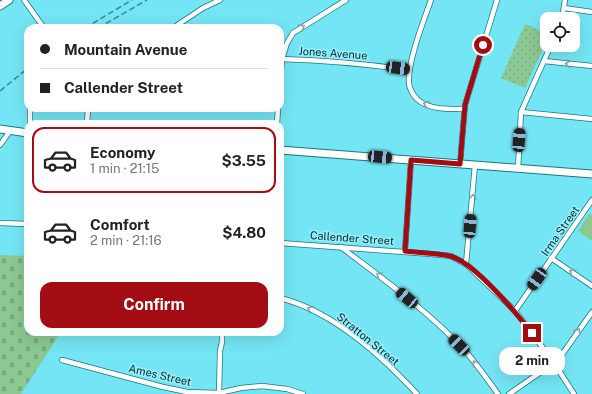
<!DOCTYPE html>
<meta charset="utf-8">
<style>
:root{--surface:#fff;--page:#f6f6f6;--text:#222;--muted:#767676;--line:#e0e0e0;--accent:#a40c13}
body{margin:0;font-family:"Public Sans",sans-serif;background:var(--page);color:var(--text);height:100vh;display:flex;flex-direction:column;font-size:15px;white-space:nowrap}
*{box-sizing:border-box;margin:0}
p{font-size:13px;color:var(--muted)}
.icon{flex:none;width:22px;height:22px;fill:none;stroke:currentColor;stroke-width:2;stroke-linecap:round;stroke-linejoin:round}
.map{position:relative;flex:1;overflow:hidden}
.side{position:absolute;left:24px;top:120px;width:260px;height:216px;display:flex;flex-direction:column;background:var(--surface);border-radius:12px;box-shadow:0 4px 16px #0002}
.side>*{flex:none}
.top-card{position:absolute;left:24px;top:24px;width:260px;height:88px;border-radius:12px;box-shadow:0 4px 16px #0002;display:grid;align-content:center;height:88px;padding:0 16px;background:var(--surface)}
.tools{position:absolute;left:540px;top:12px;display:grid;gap:8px}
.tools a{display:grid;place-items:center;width:40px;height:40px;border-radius:8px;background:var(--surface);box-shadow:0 4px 16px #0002;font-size:20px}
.end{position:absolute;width:18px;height:18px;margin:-9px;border:5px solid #a40c13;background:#fff;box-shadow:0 0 0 2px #fff}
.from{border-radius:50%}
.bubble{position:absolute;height:28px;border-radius:12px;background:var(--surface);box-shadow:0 4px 16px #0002;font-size:13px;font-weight:700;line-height:28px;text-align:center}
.car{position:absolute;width:12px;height:24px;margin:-12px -6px;border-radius:5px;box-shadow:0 0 3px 1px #0007;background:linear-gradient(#222 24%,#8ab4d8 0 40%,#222 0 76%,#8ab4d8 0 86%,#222 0)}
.top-card b{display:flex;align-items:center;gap:14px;height:38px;font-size:15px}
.top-card b+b{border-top:1px solid var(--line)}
.top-card i{width:10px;height:10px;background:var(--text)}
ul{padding:7px 0 0;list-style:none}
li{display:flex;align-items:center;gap:12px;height:66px;margin:0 8px 6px;padding:0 8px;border:2px solid transparent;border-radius:12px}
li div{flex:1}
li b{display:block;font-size:15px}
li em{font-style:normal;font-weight:700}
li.active{border-color:var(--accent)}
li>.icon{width:36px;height:36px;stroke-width:1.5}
.action{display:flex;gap:8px;margin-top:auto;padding:8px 16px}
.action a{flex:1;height:46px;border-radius:12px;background:var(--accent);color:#fff;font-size:16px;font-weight:700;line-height:46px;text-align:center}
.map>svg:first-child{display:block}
.cemetery{fill:url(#cemetery-stones)}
.park{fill:url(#park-dots)}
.garden{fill:#8cc892}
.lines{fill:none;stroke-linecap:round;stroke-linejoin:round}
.street-casing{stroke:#187883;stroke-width:6}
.secondary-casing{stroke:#187883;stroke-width:9}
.street{stroke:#fff;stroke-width:4.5}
.secondary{stroke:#fff;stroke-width:7}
.rail{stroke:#39848e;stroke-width:1.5;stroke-dasharray:6 3;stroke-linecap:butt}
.oneway{stroke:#8d9fa1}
.route{stroke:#a40c13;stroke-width:5}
.labels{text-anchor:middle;stroke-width:3;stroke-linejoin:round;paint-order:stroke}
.street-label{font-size:11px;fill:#02292e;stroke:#99effb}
</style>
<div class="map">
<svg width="592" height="394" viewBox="0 0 592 394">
<defs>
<pattern id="cemetery-stones" width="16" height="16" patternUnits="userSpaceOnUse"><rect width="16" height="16" fill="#8cc892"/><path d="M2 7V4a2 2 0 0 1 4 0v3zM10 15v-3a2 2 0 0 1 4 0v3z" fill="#77ac7e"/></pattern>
<pattern id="park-dots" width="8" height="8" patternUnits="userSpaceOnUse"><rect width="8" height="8" fill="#8cc892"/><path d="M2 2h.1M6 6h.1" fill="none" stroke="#77ac7e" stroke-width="1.8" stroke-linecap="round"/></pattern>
</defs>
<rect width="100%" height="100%" fill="#74e5f4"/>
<!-- cemetery -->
<polygon class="cemetery" points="0,255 28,256 28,332 61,332 21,394 0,394"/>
<!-- park -->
<polygon class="park" points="525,24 547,33 547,40 525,88 501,78"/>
<!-- garden -->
<polygon class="garden" points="589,214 592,215 592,241 578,231"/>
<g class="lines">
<defs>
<g id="street">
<polyline points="24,0 44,28"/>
<path d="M431 0C424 20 407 63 409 83 409 88 413 95 417 99 428 110 450 109 464 109"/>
<polyline points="564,8 592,12"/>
<polyline points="562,19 565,0"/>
<polyline points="173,28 203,8 220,0"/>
<path d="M280 59C323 60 366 64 409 70"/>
<polyline points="544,61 592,66"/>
<polyline points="280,81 282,59 287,43 293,33 346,0"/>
<polyline points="521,112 592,119"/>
<polyline points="30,124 30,108"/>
<polyline points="87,124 88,108"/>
<polyline points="277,124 278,108"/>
<polyline points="0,145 10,131"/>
<polyline points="460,164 465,105 497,0"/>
<polyline points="518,169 521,112 551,45"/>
<polyline points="0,223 28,224"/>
<polyline points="280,243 431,254 451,256 466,264 486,283 515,311 532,333 554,363 574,394"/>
<path d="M341 247C384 280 430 312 467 353 478 366 488 380 498 394"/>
<polyline points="405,251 411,160"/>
<polyline points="551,258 592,286"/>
<polyline points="466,264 475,165"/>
<path d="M280 298C332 311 381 355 417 394"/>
<polyline points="515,311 592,200"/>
<polyline points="62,360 163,387 187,392 219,393 241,388 262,386 287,389 303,394"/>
<polyline points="219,394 220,351 222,342 222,332"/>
<polyline points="509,394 554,363 561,356 592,312"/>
</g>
<g id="secondary">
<polyline points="0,6 9,0"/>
<polyline points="0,129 28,133"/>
<polyline points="280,150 592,174"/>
</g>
</defs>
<!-- street casing -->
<use href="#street" class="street-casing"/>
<!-- secondary casing -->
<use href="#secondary" class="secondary-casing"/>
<!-- street -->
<use href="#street" class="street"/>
<!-- secondary -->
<use href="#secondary" class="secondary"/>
<!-- rail -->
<g class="rail">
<polyline points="85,28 132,0"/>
<polyline points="98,28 147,0"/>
<polyline points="0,91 28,68"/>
</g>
</g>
<!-- one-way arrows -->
<defs><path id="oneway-chevron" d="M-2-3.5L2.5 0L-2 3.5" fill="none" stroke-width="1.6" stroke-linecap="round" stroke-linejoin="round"/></defs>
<g class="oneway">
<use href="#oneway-chevron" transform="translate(302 27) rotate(-32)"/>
<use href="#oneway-chevron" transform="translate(568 64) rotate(-174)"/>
<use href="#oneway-chevron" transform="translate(426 104) rotate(-157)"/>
<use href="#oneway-chevron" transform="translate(473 197) rotate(-85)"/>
<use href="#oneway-chevron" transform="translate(572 272) rotate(-145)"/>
<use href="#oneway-chevron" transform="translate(379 275) rotate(-144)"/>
<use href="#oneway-chevron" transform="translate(310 309) rotate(-155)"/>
<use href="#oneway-chevron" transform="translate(578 331) rotate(-55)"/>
<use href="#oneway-chevron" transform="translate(475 363) rotate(-128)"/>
</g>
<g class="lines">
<!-- route -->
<path class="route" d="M483 45 465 105 460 164 411 160 405 251C420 253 436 253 450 256 474 262 516 313 532 333"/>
</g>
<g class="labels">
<!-- street labels -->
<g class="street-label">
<text transform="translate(333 53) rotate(4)" y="4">Jones Avenue</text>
<text transform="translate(560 231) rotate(-55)" y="4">Irma Street</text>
<text transform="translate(352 238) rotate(4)" y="4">Callender Street</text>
<text transform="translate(368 339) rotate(39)" y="4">Stratton Street</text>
<text transform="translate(160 375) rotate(13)" y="4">Ames Street</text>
</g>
</g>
</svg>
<div class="tools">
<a><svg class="icon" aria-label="locate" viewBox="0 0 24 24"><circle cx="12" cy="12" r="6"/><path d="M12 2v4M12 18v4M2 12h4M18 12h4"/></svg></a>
</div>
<i class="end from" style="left:483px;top:45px"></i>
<i class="end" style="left:532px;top:333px"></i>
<div class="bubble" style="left:499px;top:347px;width:66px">2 min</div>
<i class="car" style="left:398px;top:68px;rotate:98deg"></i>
<i class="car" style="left:519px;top:140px;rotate:5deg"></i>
<i class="car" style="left:380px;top:157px;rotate:95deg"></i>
<i class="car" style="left:470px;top:226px;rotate:5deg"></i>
<i class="car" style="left:537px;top:279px;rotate:215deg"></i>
<i class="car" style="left:407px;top:298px;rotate:310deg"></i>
<i class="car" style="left:459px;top:345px;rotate:315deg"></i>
<div class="top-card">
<b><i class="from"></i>Mountain Avenue</b>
<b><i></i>Callender Street</b>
</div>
<section class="side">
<ul>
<li class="active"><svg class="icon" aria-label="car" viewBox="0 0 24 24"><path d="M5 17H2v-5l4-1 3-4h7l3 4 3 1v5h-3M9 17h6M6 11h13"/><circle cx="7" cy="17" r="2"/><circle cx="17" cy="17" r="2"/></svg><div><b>Economy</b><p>1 min · 21:15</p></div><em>$3.55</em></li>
<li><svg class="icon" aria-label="car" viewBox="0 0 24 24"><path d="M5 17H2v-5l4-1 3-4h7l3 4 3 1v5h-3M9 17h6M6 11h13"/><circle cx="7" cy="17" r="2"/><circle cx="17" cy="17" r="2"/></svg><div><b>Comfort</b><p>2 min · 21:16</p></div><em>$4.80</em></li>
</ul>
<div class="action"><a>Confirm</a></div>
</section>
</div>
